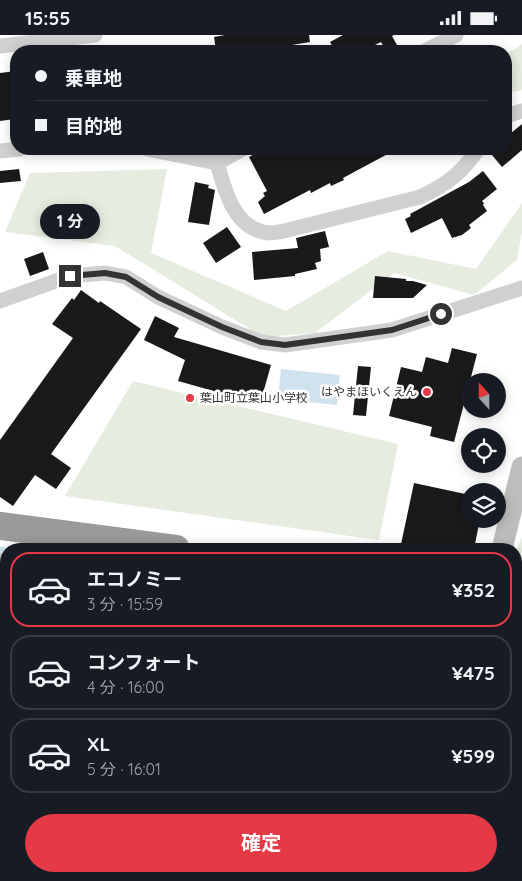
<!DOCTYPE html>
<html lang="ja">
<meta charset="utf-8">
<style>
:root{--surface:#171b24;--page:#242831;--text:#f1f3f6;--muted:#9ea1a6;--line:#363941;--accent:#e63946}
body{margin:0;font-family:Quicksand,"Noto Sans JP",sans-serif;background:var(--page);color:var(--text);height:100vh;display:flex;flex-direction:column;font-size:19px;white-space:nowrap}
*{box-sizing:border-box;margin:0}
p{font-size:16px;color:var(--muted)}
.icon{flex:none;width:28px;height:28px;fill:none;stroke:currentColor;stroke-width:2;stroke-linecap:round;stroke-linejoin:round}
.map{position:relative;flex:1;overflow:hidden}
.side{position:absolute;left:0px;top:508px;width:522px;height:339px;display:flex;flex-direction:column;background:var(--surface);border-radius:20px 20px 0 0;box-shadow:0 2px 12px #0003}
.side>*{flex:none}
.banner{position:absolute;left:10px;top:10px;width:502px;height:110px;border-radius:20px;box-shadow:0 2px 12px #0003;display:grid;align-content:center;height:110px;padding:0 25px;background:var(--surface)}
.needle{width:32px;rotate:339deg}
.tools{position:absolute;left:461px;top:338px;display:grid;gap:10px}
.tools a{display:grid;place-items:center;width:45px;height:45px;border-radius:50%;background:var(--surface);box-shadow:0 2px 12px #0003;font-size:25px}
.end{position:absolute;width:22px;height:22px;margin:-11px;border:6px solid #333;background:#fff;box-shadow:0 0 0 2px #fff}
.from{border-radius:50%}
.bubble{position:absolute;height:35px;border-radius:18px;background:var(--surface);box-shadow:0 2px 12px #0003;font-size:16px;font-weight:700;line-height:35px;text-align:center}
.banner b{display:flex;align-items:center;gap:18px;height:48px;font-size:19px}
.banner b+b{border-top:1px solid var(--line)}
.banner i{width:12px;height:12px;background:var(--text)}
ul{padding:9px 0 0;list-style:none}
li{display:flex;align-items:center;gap:15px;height:75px;margin:0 10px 8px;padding:0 15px;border:2px solid var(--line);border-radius:20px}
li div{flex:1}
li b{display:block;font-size:19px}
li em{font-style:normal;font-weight:700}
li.selected{border-color:var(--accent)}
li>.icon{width:45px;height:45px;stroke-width:1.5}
.action{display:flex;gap:10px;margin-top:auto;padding:10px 25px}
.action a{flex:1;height:58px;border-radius:30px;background:var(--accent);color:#fff;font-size:20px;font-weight:700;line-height:58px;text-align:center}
.status{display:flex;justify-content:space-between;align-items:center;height:35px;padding:0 25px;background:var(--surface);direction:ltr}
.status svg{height:14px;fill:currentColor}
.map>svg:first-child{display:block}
.green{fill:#e6ecdf}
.water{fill:#cfe2ee}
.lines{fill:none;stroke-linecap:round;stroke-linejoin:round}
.stream{stroke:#cfe2ee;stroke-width:5}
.building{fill:#1a1a1a}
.street{stroke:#d0d0d0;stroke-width:15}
.secondary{stroke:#bdbdbd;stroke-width:21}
.highway{stroke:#9a9a9a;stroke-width:28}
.route{stroke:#333;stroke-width:6}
.poi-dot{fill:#e63946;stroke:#fff;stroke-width:2}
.labels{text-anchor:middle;stroke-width:5;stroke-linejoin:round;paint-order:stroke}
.poi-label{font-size:12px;fill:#333;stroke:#fff;text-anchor:end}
</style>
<div class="status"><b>15:55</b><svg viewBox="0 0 49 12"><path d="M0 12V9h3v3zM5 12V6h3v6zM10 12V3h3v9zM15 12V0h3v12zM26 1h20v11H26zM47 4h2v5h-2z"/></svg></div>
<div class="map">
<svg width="522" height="846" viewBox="0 0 522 846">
<rect width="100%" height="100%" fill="#fff"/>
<!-- green -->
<g class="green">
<polygon points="522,9 522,55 506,58 506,19"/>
<polygon points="167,134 151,218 286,276 388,216 476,234 522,168 522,196 517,225 474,260 394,238 315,298 263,302 115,211 5,197 30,138"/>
<polygon points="133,346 398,409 379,505 65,461"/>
<polygon points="522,502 522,550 516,552 516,516"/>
</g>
<!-- water -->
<polygon class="water" points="281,334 340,340 337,370 278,364"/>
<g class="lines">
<!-- stream -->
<polyline class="stream" points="0,514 6,515"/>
</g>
<!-- building -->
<g class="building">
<polygon points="225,0 309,0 310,7 256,16 216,16 214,2"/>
<polygon points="343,0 394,0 392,1 397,10 386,16 381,7 363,16 335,16 330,7"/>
<polygon points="16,36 16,80 15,80 15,84 0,86 0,38"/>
<polygon points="522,89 522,115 502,132 487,114 506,114 506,102"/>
<polygon points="264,114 397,114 343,143 344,145 331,151 330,148 311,158 310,155 264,179 258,167 265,161 263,158 267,156 249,122"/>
<polygon points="19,134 21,146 0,148 0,136"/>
<polygon points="483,136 497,154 482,166 484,168 483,170 487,176 469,190 471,193 462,200 452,203 442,183 411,198 405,184 411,181 410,179 469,147"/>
<polygon points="195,147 209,150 208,153 215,155 209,190 188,187"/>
<polygon points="227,192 241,212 216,228 203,208"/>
<polygon points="325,196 329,212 320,214 321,226 315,228 317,234 295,239 295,241 254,245 252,217 298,213 296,203"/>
<polygon points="43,217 49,234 30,241 24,224"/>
<polygon points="375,241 406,244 406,246 413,246 427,250 413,263 373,263"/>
<polygon points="81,255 99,268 100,266 141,294 51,419 71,433 56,454 35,440 13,471 0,462 0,405 73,303 52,289 72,263 74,265"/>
<polygon points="155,281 179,293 174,302 271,330 260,369 178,346 185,325 144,305"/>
<polygon points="452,313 477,319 454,407 430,401 432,392 389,381 401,332 422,337 426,322 448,328"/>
<polygon points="358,331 371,332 366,381 353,380"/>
<polygon points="414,448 470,460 470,484 480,484 474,514 400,514"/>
</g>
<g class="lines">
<!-- street -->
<g class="street">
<polyline points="0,11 95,0"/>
<polyline points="425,16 456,0"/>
<polyline points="506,81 522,76"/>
<polyline points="147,114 217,128 243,114"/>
<path d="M213 114C223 145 229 193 268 198 273 198 279 197 284 196L420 162C446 150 462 138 478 114"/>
<polyline points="0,116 20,114"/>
<polyline points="0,266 70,241 105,238 126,242 158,262 222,292 261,307 285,310 392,295 522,253"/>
<polyline points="0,525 6,526"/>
<polyline points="516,563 522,562"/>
<polyline points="516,588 522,592"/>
<polyline points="0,716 6,717"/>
<polyline points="0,814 6,815"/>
<polyline points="30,840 31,846"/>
<polyline points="132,840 133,846"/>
<polyline points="242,846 264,840"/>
</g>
<!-- secondary -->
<g class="secondary">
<polyline points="502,514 522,432"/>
<polyline points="0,617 6,618"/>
<polyline points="298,840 302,846"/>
</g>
<!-- highway -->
<g class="highway">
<polyline points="0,491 176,514"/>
<polyline points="516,621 522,626"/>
</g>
</g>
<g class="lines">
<!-- route -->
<polyline class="route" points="70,241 105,238 126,242 158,262 222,292 261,307 285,310 392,295 441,279"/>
</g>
<!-- markers -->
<g class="poi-dot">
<circle cx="427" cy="357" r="5"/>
<circle cx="190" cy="363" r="5"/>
</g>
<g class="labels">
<!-- poi labels -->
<g class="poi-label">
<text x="417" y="361">はやまほいくえん</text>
<text x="200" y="367" text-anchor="start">葉山町立葉山小学校</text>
</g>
</g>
</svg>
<div class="tools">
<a><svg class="needle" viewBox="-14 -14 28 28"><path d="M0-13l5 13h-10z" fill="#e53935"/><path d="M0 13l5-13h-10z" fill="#9ea1a6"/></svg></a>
<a><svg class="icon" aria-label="locate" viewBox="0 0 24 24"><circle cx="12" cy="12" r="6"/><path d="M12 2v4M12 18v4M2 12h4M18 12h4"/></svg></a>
<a><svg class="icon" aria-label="layers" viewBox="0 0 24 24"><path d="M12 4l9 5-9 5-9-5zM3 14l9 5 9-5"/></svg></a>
</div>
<i class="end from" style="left:441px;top:279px"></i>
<i class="end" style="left:70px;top:241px"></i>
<div class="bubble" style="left:40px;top:169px;width:60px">1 分</div>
<div class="banner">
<b><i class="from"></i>乗車地</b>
<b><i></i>目的地</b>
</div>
<section class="side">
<ul>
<li class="selected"><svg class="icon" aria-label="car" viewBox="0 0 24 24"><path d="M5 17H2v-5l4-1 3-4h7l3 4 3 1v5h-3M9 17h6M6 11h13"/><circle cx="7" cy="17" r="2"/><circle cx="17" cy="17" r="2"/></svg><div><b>エコノミー</b><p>3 分 · 15:59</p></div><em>¥352</em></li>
<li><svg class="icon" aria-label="car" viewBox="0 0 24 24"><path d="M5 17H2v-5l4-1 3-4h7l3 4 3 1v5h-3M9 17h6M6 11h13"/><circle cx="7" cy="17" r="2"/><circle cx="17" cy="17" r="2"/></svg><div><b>コンフォート</b><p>4 分 · 16:00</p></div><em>¥475</em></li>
<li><svg class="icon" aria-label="car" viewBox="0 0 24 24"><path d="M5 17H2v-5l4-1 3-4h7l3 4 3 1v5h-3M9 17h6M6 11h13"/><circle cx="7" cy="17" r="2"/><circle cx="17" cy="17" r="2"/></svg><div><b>XL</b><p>5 分 · 16:01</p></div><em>¥599</em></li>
</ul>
<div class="action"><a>確定</a></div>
</section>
</div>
